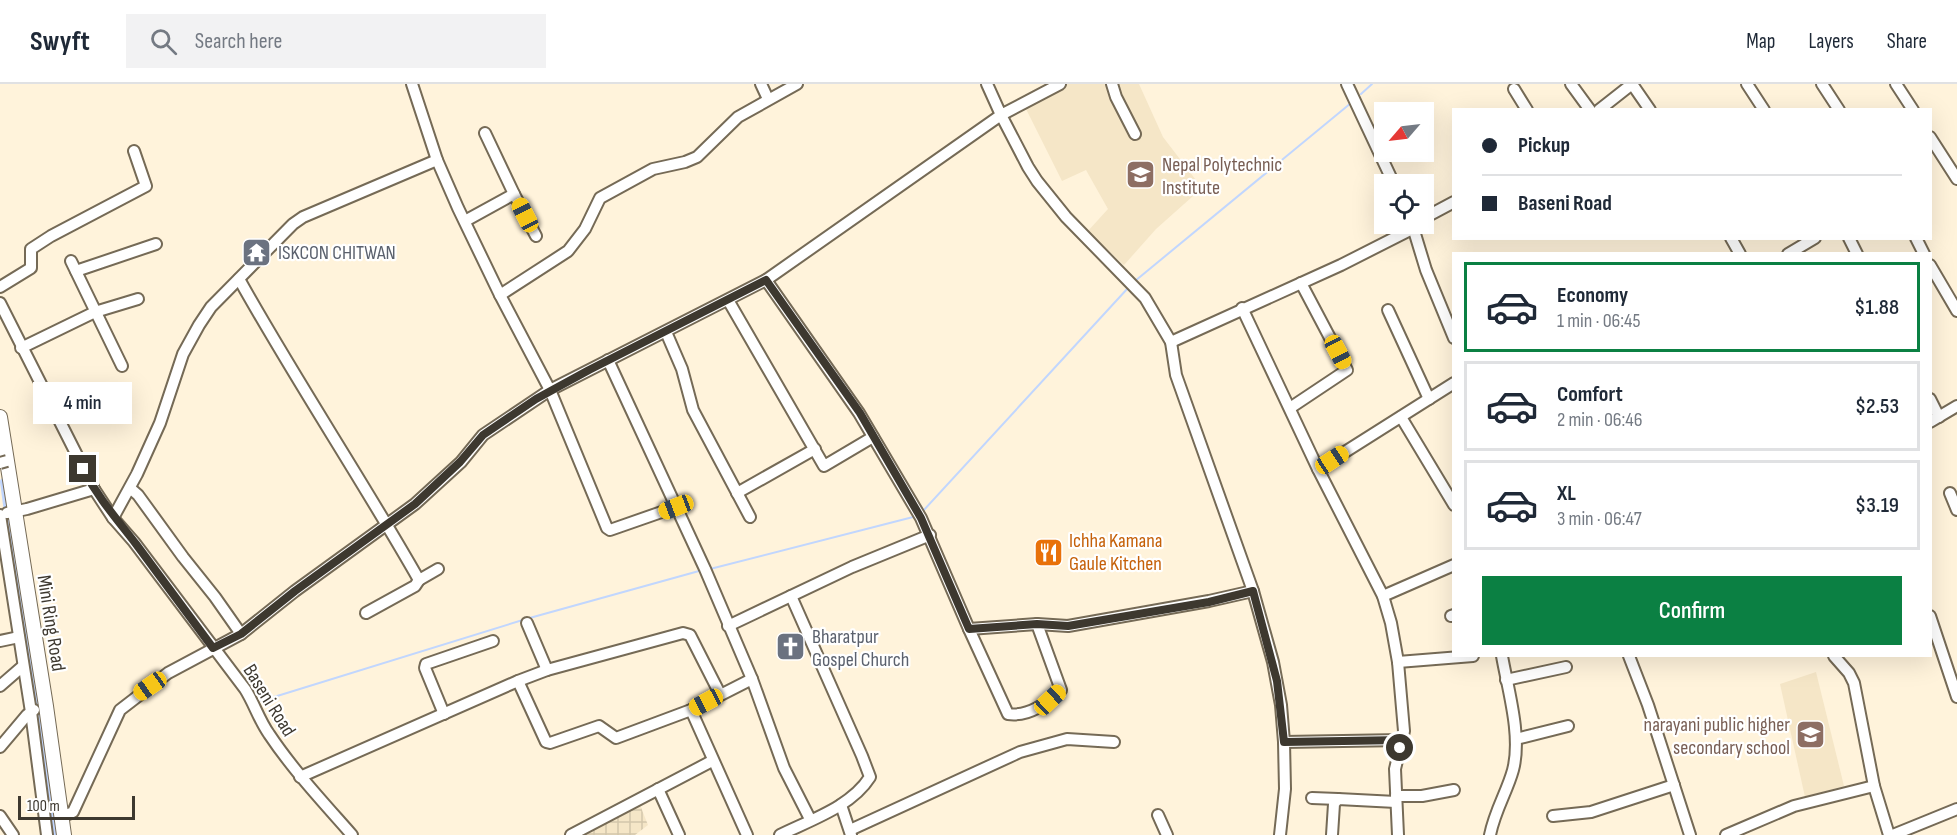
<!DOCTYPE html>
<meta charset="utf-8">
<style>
:root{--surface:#fff;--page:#f2f2f3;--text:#1f2937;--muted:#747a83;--line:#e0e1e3;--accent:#0b8043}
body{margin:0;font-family:"Sofia Sans Condensed",sans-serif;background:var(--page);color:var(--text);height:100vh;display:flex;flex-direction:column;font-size:22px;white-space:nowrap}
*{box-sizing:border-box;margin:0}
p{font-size:20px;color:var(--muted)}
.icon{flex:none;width:33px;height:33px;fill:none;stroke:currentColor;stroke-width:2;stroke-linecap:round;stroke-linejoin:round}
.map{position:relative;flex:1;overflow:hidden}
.drawer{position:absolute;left:1452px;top:168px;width:480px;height:405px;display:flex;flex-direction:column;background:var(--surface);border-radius:0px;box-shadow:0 6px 24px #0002}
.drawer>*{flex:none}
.banner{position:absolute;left:1452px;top:24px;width:480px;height:132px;border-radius:0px;box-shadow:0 6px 24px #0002;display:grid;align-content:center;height:132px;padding:0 30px;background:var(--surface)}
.needle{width:39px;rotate:242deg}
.controls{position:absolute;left:1374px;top:18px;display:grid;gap:12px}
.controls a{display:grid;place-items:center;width:60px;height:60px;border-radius:0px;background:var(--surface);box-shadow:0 6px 24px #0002;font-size:30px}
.scale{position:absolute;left:18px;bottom:15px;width:117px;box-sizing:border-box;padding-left:6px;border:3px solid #3d382f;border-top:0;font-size:16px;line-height:21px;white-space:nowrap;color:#3d382f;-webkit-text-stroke:4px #fff;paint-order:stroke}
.end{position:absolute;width:27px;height:27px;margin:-14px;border:8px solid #3d382f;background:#fff;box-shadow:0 0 0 3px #fff}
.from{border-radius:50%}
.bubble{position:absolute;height:42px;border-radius:0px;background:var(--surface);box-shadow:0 6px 24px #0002;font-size:20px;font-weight:600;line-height:42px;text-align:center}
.car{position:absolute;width:18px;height:36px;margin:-18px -9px;border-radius:8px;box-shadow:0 0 4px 2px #0007;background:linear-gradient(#f5c518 24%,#345 0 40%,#f5c518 0 76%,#345 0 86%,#f5c518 0)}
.banner b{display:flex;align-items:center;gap:21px;height:57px;font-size:22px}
.banner b+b{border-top:2px solid var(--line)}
.banner i{width:15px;height:15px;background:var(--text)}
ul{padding:10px 0 0;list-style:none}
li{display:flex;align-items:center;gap:18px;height:90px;margin:0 12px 9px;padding:0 18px;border:3px solid var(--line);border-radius:0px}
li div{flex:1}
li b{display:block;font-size:22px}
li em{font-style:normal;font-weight:600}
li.selected{border-color:var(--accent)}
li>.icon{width:54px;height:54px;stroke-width:1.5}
.primary-button{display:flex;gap:12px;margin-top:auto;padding:12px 30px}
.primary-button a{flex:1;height:69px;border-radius:0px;background:var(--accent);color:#fff;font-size:24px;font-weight:600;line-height:69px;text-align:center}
header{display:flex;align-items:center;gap:36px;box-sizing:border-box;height:84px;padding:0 30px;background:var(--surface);border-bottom:2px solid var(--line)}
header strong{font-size:28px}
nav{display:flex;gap:33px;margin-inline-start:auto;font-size:21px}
.search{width:420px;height:54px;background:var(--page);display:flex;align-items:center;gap:15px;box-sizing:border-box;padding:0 21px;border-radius:0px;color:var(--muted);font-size:22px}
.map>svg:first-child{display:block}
.built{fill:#f5e6c7}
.industrial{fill:url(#industrial-grid)}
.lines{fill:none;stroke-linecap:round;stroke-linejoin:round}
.stream{stroke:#c1d6fe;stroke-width:2}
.canal{stroke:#c1d6fe;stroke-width:8}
.minor-casing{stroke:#756a56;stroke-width:14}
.major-casing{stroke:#756a56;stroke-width:16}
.minor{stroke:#fff;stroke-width:10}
.major{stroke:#fff;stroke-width:14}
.minor-bridge-casing{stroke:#756a56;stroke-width:14;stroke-linecap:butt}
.minor-bridge{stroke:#fff;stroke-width:10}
.route{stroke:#3d382f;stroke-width:8}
.labels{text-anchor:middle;stroke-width:4.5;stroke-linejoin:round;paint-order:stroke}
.education-label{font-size:20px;fill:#785e54;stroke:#fff;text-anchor:start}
.worship-label{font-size:20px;fill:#5b616d;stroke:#fff;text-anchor:start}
.food-label{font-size:20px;fill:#c56008;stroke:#fff;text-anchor:start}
.street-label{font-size:20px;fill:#3d382f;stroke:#fff}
</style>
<header>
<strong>Swyft</strong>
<div class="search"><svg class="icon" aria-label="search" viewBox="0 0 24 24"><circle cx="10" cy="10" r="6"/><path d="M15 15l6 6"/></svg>Search here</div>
<nav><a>Map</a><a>Layers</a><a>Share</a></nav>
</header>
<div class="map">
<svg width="1957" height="751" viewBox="0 0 1957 751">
<defs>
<pattern id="industrial-grid" width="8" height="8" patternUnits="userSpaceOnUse" patternTransform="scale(1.5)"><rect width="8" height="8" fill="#f5e6c7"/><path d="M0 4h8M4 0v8" fill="none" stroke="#d3c6ab"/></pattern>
</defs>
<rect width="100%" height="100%" fill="#fff3db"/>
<!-- built -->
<g class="built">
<polygon points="1066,0 1139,0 1163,53 1202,104 1156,145 1124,181 1088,147 1108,125 1086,86 1062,97 1024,21"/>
<polygon points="1816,588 1844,702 1805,713 1780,600"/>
</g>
<!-- industrial -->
<polygon class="industrial" points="638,716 648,741 635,751 575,751"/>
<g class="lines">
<!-- stream -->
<g class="stream">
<polyline points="1361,10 1372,0"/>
<polyline points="1135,197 1351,19"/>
<polyline points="923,427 1128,204"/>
<polyline points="710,485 917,432"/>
<polyline points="261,617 526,535 699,487"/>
</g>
<!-- canal -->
<polyline class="canal" points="4,398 17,496 57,751"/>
<defs>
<g id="minor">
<polyline points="412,0 437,76 458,124 500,211 550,306 607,444 610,446 676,423"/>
<polyline points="761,0 768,15"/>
<polyline points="987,0 1001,31 1060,0"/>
<polyline points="1112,0 1116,13 1135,50"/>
<polyline points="1347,0 1394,100"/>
<polyline points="1571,0 1590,26"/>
<polyline points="1632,0 1650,26"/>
<polyline points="1747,0 1764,26"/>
<polyline points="1822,0 1839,26"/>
<polyline points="1896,0 1913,26"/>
<polyline points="1514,5 1527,26"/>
<polyline points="1599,26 1632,0"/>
<polyline points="1930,53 1957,95"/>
<polyline points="514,110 536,152"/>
<polyline points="1424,134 1454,118"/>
<polyline points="465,137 514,110 485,49"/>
<polyline points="1412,140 1426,186 1454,254"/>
<polyline points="1731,154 1740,170"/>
<polyline points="1849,154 1857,170"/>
<polyline points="1916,154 1924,170"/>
<polyline points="1788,170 1815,154"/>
<polyline points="71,177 122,282"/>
<polyline points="1930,181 1957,227"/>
<polyline points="76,187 156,160"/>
<path d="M239 195C296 297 361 394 419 496L438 485"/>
<polyline points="766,196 859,329 921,434 969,545 1037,540 1068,542 1209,517 1253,507"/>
<polyline points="0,203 31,184 31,165 51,152 146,102 134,67"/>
<polyline points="500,211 568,167 585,145 600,114 653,85 685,78 697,73 738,33 797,0"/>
<polyline points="728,216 824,382 873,353"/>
<path d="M0 219 94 405 113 434 134 458 245 605C254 619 259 636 269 650 293 686 323 718 352 751"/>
<polyline points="1242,224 1318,385 1383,512 1391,539 1398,578 1404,647 1395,685 1398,751"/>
<polyline points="1388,226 1429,315"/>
<polyline points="666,248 682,285 693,326 750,433"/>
<polyline points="1171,258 1341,181 1414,144 1417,140"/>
<polyline points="21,264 95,228 138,215"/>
<polyline points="608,276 705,485 752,595 784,684 810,735"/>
<polyline points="1930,315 1939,333"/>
<polyline points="1290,324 1347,286 1301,199"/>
<polyline points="1401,333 1454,421"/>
<polyline points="1930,338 1957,322"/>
<polyline points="1318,385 1454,299"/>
<polyline points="130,404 138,411 183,473 215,513 241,550"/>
<polyline points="737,409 815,365"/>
<polyline points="1950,409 1957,426"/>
<polyline points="7,429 27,425 94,405"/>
<polyline points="0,431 31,628 47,751"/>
<polyline points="113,434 137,390 160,339 183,270 199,241 211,223 293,140 303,133 437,76"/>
<polyline points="1383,512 1454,481"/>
<polyline points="366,529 415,502 419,496"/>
<polyline points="1451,532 1454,531"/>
<polyline points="1930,532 1957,613"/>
<polyline points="527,539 547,586"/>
<polyline points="728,542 852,483 930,451"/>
<path d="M969 545 1008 630C1029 633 1047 619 1061 606L1037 540"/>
<polyline points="0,557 19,553"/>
<polyline points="1629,572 1648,621 1690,751"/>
<polyline points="1834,572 1849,589 1854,599 1874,702 1889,751"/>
<polyline points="1398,578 1473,572"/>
<polyline points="1506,596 1566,583"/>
<polyline points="518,597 546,658 550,659 599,642 616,654 691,626 752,595"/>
<polyline points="0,602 23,582"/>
<polyline points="691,626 747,751"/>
<polyline points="444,630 425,584 426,580 493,557"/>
<polyline points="1516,655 1568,642"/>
<polyline points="1284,658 1402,656"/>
<polyline points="0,663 27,631 34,626"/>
<polyline points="300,693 518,597 547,586 683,549 690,551 720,610"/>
<polyline points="658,705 679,751"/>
<polyline points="1396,712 1422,712 1454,706"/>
<polyline points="1312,714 1338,715"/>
<polyline points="841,721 851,751"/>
<polyline points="1158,731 1167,751"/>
<polyline points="0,732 13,751"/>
<polyline points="1553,732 1591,728 1674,701"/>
<polyline points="61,733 73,728 120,626 168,589 241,550 295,507 415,420 461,378 483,351 550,306 766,196 1001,31 1028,83 1037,97 1066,133 1145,214 1171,258 1176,291 1253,507 1273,578 1281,621 1284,658 1285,705 1280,751"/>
<polyline points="850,746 1020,668 1067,655 1114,658"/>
<polyline points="571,751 712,677"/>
<path d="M780 751C810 736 851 723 870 693L862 672 791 512"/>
<polyline points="1332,751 1334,720 1338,715 1396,718"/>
<path d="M1490 751C1495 726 1507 708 1513 686 1522 652 1508 606 1502 572"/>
<polyline points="1726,751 1794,722 1874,702"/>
<polyline points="1893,751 1957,725"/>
</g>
<polyline id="major" points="0,333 46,622 64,751"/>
</defs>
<!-- minor casing -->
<use href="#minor" class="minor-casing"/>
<!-- major casing -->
<use href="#major" class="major-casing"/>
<!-- minor -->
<use href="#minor" class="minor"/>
<!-- major -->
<use href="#major" class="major"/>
<defs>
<polyline id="minor-bridge" points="0,379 7,377"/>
</defs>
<!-- minor-bridge casing -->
<use href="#minor-bridge" class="minor-bridge-casing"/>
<!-- minor-bridge -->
<use href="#minor-bridge" class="minor-bridge"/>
</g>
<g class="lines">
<!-- route -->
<path class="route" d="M83 385C99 415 116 434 136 460 162 495 188 530 213 564L241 550 295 507 415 420 460 378 483 351 536 315 589 286 766 196 860 329 921 434 969 545 1037 540 1068 542 1209 518 1253 507 1277 597 1284 658 1402 656 1400 664"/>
</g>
<!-- icons -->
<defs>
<symbol id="university-square" viewBox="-11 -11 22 22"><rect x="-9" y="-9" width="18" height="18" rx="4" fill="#8d6e63" stroke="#fff"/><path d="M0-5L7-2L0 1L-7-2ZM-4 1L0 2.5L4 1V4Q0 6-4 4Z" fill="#fff"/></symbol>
<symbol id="temple-square" viewBox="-11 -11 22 22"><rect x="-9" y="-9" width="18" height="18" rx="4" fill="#6b7280" stroke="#fff"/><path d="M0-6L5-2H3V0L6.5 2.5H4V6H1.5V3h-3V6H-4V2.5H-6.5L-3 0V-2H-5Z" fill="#fff"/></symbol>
<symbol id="restaurant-square" viewBox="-11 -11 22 22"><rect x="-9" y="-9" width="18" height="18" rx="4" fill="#e8710a" stroke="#fff"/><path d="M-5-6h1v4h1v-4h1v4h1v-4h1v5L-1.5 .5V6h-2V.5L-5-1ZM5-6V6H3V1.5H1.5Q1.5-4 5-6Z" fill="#fff"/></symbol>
<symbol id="church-square" viewBox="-11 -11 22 22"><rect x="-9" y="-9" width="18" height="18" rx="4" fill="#6b7280" stroke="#fff"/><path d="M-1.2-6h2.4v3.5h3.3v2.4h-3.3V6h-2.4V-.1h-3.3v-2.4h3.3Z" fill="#fff"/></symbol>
<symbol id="school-square" viewBox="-11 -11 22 22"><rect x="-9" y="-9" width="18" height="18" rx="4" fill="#8d6e63" stroke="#fff"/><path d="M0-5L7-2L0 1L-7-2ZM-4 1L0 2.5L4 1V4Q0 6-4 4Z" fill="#fff"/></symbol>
</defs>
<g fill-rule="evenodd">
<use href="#university-square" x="1124" y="74" width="33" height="33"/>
<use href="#temple-square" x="240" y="152" width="33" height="33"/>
<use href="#restaurant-square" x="1032" y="452" width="33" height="33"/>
<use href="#church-square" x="774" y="546" width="33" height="33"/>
<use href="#school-square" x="1794" y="634" width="33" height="33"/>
</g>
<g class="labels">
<!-- education labels -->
<g class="education-label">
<text x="1162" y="87">Nepal Polytechnic<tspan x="1162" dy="23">Institute</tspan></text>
<text x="1790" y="647" text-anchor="end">narayani public higher<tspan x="1790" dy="23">secondary school</tspan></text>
</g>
<!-- worship labels -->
<g class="worship-label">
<text x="278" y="175">ISKCON CHITWAN</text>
<text x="812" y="559">Bharatpur<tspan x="812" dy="23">Gospel Church</tspan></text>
</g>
<!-- food labels -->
<g class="food-label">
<text x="1069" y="463">Ichha Kamana<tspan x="1069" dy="23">Gaule Kitchen</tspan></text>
</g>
<!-- street labels -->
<g class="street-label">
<text transform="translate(52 539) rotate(81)" y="7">Mini Ring Road</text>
<text transform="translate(270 616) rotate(58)" y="7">Baseni Road</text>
</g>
</g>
</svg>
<div class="controls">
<a><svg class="needle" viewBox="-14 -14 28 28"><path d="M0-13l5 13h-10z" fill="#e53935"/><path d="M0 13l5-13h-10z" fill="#747a83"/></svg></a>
<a><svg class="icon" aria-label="locate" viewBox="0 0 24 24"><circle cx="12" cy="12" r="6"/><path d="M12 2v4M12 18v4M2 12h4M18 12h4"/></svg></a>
</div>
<div class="scale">100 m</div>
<i class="end from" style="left:1400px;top:664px"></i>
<i class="end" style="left:83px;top:385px"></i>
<div class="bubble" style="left:33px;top:298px;width:99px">4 min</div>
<i class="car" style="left:525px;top:131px;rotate:333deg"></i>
<i class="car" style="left:1338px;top:268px;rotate:152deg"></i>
<i class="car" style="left:1332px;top:376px;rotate:57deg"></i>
<i class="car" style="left:676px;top:423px;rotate:249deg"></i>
<i class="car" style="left:150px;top:602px;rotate:235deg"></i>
<i class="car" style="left:1050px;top:616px;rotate:47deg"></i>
<i class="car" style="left:706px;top:618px;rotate:242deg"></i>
<div class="banner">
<b><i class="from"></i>Pickup</b>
<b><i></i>Baseni Road</b>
</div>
<section class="drawer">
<ul>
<li class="selected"><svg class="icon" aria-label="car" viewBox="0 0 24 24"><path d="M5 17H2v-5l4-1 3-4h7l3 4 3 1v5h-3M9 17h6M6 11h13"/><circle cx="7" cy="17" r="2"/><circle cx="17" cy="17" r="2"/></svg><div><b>Economy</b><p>1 min · 06:45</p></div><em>$1.88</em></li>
<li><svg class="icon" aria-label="car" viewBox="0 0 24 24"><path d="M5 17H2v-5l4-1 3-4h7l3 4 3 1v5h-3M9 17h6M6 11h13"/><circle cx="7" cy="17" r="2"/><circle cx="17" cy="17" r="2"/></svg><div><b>Comfort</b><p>2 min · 06:46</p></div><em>$2.53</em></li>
<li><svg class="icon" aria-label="car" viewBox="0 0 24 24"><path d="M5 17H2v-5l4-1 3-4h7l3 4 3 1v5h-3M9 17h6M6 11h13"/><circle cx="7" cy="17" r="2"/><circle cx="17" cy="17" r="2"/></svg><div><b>XL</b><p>3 min · 06:47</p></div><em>$3.19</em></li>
</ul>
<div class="primary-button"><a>Confirm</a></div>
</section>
</div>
